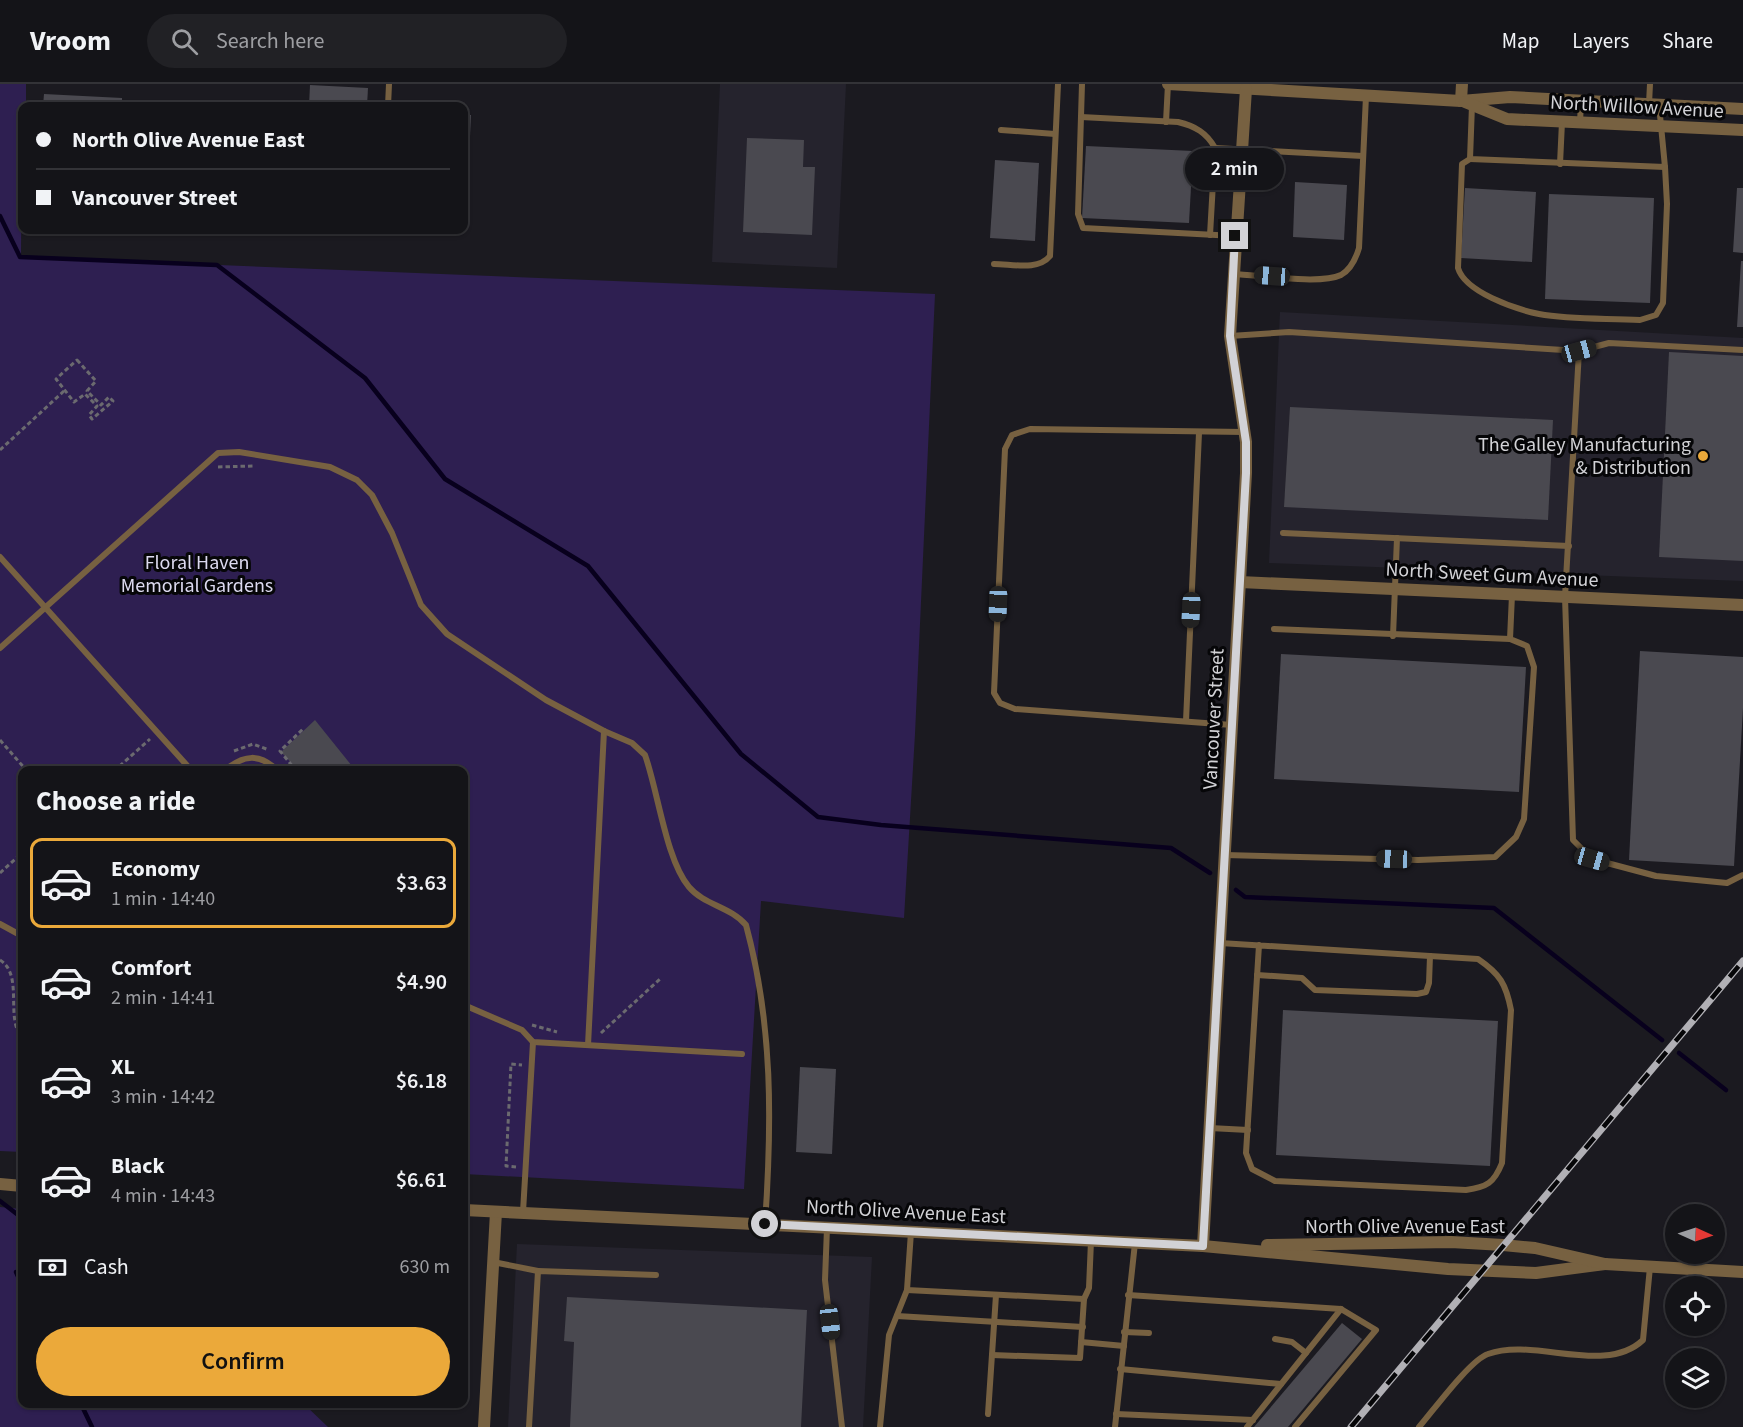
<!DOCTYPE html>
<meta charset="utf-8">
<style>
:root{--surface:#141418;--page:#212125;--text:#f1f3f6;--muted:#9d9ea2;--line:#333337;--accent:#eba93a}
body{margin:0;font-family:"Source Sans 3",sans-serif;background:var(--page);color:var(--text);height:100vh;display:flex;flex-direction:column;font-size:22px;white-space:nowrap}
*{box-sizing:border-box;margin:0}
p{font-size:20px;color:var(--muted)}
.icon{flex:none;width:33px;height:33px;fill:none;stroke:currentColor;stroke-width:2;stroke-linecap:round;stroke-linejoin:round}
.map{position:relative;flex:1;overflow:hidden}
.details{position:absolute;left:18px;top:682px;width:450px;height:642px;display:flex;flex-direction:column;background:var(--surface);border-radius:12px;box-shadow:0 2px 4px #0004,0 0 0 2px var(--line)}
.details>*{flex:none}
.top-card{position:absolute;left:18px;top:18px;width:450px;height:132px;border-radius:12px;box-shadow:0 2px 4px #0004,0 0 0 2px var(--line);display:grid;align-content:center;height:132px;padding:0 18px;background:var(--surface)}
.needle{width:39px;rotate:93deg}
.tools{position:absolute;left:1665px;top:1120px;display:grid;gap:12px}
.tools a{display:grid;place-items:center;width:60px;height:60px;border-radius:50%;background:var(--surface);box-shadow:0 2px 4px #0004,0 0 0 2px var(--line);font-size:30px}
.end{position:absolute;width:27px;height:27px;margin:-14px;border:8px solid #d2d2d6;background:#111;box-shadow:0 0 0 3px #111}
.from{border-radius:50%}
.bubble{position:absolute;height:42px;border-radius:21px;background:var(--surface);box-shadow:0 2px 4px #0004,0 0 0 2px var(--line);font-size:20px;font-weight:600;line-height:42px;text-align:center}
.car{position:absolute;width:18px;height:36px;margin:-18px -9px;border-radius:8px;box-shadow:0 0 4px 2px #0007;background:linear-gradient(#222 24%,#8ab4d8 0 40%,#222 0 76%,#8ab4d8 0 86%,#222 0)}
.top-card b{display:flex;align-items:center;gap:21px;height:57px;font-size:22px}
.top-card b+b{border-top:2px solid var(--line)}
.top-card i{width:15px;height:15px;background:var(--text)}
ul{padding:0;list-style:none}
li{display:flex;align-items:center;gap:18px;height:90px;margin:0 12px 9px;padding:0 6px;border:3px solid transparent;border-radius:12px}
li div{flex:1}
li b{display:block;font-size:22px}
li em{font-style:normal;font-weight:600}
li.active{border-color:var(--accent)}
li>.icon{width:54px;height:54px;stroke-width:1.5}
h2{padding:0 18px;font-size:27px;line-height:72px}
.pay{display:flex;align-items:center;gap:15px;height:66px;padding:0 18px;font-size:22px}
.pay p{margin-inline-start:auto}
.button{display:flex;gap:12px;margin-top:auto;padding:12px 18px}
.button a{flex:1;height:69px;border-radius:36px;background:var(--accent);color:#111;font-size:24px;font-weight:600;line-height:69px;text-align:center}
header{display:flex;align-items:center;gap:36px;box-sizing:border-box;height:84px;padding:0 30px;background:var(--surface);border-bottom:2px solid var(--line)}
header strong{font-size:28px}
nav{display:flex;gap:33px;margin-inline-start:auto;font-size:21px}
.search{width:420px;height:54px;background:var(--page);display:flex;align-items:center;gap:15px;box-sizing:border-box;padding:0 21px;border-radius:33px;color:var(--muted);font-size:22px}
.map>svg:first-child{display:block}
.built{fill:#25232d}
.green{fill:#2e1f51}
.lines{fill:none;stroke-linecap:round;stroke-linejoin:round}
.stream{stroke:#08001d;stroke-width:4.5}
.building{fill:#4a4950}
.path{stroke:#6b6a6f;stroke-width:3;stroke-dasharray:4.5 3;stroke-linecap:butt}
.service{stroke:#776141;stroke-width:6}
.minor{stroke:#776141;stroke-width:12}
.tertiary{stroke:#776141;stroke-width:12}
.rail-casing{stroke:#b1b0b5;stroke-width:7}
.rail{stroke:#060608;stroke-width:4.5;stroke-dasharray:14;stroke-linecap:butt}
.route{stroke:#d2d2d6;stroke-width:8}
.poi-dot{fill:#eba93a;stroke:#060608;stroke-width:2}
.labels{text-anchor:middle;stroke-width:6;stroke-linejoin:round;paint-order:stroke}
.street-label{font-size:20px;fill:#d2d2d6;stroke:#060608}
.poi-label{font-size:20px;fill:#d2d2d6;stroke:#060608;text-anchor:end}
.park-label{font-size:20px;fill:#dddaf0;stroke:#060608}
</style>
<header>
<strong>Vroom</strong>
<div class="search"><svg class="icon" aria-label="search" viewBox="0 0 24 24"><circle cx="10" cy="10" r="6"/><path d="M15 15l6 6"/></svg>Search here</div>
<nav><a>Map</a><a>Layers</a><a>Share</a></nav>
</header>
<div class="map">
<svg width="1743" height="1343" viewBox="0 0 1743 1343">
<rect width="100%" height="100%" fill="#1b1a20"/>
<!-- built -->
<g class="built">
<polygon points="720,0 846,0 837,184 712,178"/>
<polygon points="1280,228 1743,254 1743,497 1269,479"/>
<polygon points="517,1160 872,1173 863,1343 508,1343"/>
</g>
<!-- green -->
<g class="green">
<polygon points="0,0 26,0 26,22 22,22 21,173 935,210 915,650 904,834 761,817 744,1105 464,1090 464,687 22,687 22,1068 0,1067"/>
<polygon points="0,1123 22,1125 22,1320 304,1320 328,1343 0,1343"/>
</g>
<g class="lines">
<!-- stream -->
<g class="stream">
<polyline points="0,132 20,173 217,181 365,294 445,395 588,482 741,670 818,733 881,741 1171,764 1210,789"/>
<polyline points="1236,806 1245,813 1494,824 1662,956"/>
<polyline points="1679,969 1726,1006"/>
<polyline points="0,1117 22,1134"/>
<polyline points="22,1188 16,1188 22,1201"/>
<polyline points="81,1320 92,1343"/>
</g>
</g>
<!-- building -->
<g class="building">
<polygon points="310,1 368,4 367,22 309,22"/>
<polygon points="44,10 122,14 122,22 43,22"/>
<polygon points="153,16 238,21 238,22 152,22"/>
<polygon points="464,31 471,31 466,136 464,135"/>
<polygon points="747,54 804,56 803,83 815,83 812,151 743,148"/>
<polygon points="1086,62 1193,67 1189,139 1082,134"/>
<polygon points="995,76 1039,79 1035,157 990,154"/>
<polygon points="1295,98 1347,101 1344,156 1293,153"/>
<polygon points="1465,104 1536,108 1532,178 1461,174"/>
<polygon points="1737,104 1743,104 1743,169 1733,168"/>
<polygon points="1549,110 1654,114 1650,219 1545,215"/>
<polygon points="1741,177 1743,177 1743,243 1737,243"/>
<polygon points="1669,268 1743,272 1743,477 1659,473"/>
<polygon points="1290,323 1553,336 1548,436 1284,423"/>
<polygon points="1640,567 1743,573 1743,624 1734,782 1629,776"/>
<polygon points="1281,570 1526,583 1519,708 1274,695"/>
<polygon points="315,636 356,687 299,687 281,668"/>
<polygon points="1283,926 1498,937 1490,1082 1276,1071"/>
<polygon points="800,983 836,985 832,1070 796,1068"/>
<polygon points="567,1213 807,1226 801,1343 570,1343 574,1258 564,1257"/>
<polygon points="1342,1239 1362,1255 1288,1343 1254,1343"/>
</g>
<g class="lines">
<!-- path -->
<g class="path">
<polygon points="77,276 96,297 87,307 101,321 109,313 113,317 92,335 89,331 97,322 85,310 74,318 56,295"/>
<polyline points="0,366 65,306"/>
<polyline points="218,383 253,382"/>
<polyline points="0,656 27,687"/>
<polyline points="234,667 253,660 269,666"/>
<polyline points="201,682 215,682"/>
<polyline points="114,687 150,655"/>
<polyline points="291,687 294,684 280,667 303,645"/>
<polyline points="0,789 22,769"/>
<path d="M0 876C21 889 9 924 17 945L22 946"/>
<polyline points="532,941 557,948"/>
<polyline points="601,949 660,895"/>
<polyline points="516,1083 506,1082 511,980 522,981"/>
</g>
<!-- service -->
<g class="service">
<polyline points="1082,0 1078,130 1083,144 1235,152"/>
<polyline points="1649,20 1650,0"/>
<polyline points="1472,21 1470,75 1665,83 1659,21"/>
<polyline points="388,22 389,0"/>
<path d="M1081 33 1178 38C1195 42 1207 49 1215 64L1210 151"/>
<polyline points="1166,38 1168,0"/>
<polyline points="1580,39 1581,17"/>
<polyline points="1001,46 1055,50"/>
<polyline points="1215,64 1363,72"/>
<path d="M1470 75 1462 80 1458 184C1465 208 1515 225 1539 230 1571 236 1607 234 1640 236L1656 231 1663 219 1667 120 1665 83"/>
<polyline points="1560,80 1562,38"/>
<path d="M994 180C1012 180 1038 187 1050 172L1058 0"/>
<path d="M1234 190C1259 191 1320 201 1341 191 1350 186 1356 174 1359 164L1366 12"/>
<polyline points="1230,252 1289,248 1579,267 1565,513 1573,756 1592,775 1656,792 1727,799 1743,791"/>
<polyline points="1579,267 1609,259 1743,266"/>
<polyline points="1283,449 1569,462"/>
<polyline points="0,473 192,687"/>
<polyline points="1274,545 1510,555"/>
<polyline points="1393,552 1397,454"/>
<path d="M0 564 218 369 239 368 330 383 357 396 372 411 392 449 421 521 447 550 546 616 604 647 632 659 645 671C658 707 666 776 689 803 704 821 731 823 746 841 773 941 772 1038 765 1140"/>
<polyline points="1186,637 1199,349"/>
<polyline points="1232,641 1015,625 1000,619 994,609 1005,365 1012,351 1030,345 1244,348"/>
<path d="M224 687C244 670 260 669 278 687"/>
<polyline points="1225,771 1418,776 1495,773 1516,753 1524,735 1534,583 1527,562 1510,555 1512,511"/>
<polyline points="0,840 22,852"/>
<path d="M1220 859 1478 875C1500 890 1506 900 1511 926L1502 1079C1494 1099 1487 1103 1466 1106L1275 1097 1252 1085 1246 1069 1259 861"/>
<polyline points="1257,891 1302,894 1315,906 1417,910 1426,908 1429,899 1430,872"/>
<polyline points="464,921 522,946 533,958 742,970"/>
<polyline points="588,961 604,647"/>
<polyline points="1210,1044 1248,1046"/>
<polyline points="523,1128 533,958"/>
<polyline points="827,1144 825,1196 842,1343"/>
<polyline points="911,1148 907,1206 1084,1215 1089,1204 1091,1157"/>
<polyline points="493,1178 538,1187"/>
<polyline points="1128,1211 1341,1225 1247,1343"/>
<polyline points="897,1232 1083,1243"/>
<polyline points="1124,1248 1149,1249"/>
<polyline points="1275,1255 1292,1258 1306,1269"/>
<polyline points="1081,1258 1124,1262"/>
<polyline points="992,1271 1080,1274 1084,1215"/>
<polyline points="1120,1285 1281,1300"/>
<polyline points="988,1330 996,1211"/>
<polyline points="1116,1330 1253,1336"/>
<polyline points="529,1343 538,1187 656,1191"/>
<polyline points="880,1343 889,1251 907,1206"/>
<polyline points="1115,1343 1135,1159"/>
<polyline points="1295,1343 1376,1246 1341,1225"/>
<path d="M1419 1343C1433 1327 1470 1276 1488 1270 1534 1253 1605 1292 1643 1256L1650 1183"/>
</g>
<!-- minor -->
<g class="minor">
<polyline points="1168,0 1461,17 1510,13 1743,25"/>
<polyline points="1461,17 1462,0"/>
<polyline points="1465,18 1507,35 1743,46"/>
<polyline points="1240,498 1743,521"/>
<polyline points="1203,1162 1246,389 1246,358 1230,252 1246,5"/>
<polyline points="484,1343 496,1128"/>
</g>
<!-- tertiary -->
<g class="tertiary">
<polyline points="0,1100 22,1102"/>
<polyline points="464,1126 1203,1162 1448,1185 1536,1189 1605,1180"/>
<polyline points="1267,1161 1451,1158 1503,1161 1535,1164 1605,1180 1743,1188"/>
</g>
<defs>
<polyline id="rail" points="1351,1343 1743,877"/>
</defs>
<!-- rail casing -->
<use href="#rail" class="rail-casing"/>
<!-- rail -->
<use href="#rail" class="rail"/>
</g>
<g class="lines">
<!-- route -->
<polyline class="route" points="765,1140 1203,1162 1246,389 1246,358 1230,252 1235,152"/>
</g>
<!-- markers -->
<circle class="poi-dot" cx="1703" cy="372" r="6"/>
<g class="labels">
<!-- street labels -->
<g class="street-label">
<text transform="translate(1637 22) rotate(3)" y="7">North Willow Avenue</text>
<text transform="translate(1492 490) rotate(3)" y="7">North Sweet Gum Avenue</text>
<text transform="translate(1213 635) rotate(-87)" y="7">Vancouver Street</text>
<text transform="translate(906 1127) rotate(3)" y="7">North Olive Avenue East</text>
<text x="1405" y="1149">North Olive Avenue East</text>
</g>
<!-- poi labels -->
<g class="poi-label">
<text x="1691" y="367">The Galley Manufacturing<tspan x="1691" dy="23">&amp; Distribution</tspan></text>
</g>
<!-- park labels -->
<g class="park-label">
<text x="197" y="485">Floral Haven<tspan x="197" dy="23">Memorial Gardens</tspan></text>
</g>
</g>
</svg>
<div class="tools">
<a><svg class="needle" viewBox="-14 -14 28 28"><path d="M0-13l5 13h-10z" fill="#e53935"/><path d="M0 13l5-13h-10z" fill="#9d9ea2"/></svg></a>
<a><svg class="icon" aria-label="locate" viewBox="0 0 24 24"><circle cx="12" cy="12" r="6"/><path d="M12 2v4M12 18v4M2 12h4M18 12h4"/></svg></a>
<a><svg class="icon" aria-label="layers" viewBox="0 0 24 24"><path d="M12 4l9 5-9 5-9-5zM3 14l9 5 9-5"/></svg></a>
</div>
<i class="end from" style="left:765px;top:1140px"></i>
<i class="end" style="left:1235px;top:152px"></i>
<div class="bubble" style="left:1185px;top:64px;width:99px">2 min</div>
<i class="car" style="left:1272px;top:192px;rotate:274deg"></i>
<i class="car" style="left:1579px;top:267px;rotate:75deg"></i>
<i class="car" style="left:998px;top:520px;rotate:182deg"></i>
<i class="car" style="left:1191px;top:526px;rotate:183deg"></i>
<i class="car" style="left:1394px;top:775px;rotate:272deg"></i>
<i class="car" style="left:1592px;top:775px;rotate:106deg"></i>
<i class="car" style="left:830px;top:1238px;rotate:173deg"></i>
<div class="top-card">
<b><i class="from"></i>North Olive Avenue East</b>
<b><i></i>Vancouver Street</b>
</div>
<section class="details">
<h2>Choose a ride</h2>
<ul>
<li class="active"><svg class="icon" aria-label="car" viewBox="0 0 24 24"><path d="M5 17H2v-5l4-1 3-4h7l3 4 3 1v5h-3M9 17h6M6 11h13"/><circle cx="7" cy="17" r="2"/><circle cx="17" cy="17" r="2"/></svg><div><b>Economy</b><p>1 min · 14:40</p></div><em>$3.63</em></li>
<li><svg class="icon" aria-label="car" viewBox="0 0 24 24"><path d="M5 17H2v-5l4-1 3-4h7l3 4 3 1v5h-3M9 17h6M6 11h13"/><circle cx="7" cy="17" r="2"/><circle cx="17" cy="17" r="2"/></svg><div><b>Comfort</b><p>2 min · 14:41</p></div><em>$4.90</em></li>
<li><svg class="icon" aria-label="car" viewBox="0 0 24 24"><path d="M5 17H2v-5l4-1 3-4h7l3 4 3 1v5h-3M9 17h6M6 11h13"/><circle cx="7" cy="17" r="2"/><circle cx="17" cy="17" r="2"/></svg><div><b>XL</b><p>3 min · 14:42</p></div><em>$6.18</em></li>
<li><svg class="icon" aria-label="car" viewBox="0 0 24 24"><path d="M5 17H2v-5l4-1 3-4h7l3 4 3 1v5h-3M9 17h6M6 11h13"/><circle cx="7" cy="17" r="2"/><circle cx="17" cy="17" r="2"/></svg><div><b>Black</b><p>4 min · 14:43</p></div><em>$6.61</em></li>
</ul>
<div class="pay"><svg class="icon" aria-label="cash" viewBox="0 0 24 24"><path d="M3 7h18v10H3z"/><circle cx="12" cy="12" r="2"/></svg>Cash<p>630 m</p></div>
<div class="button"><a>Confirm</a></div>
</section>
</div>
